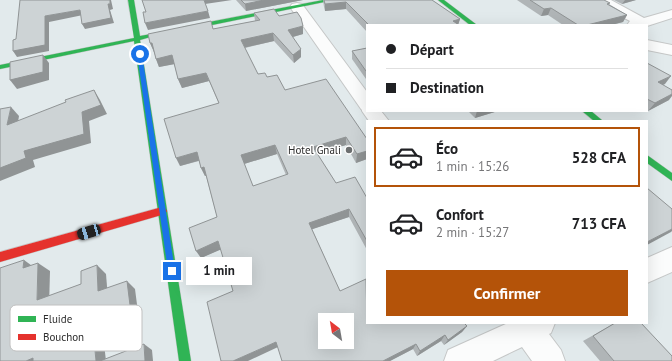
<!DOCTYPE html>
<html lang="fr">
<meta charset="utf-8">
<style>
:root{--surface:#fff;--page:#f6f6f6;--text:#202124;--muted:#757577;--line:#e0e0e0;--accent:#b45309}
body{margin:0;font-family:"PT Sans",sans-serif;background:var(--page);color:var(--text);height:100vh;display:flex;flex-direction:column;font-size:15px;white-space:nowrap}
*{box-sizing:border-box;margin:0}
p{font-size:13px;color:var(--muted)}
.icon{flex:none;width:22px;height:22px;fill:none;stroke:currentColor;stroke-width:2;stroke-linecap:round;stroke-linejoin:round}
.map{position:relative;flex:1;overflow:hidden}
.side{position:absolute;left:366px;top:120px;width:282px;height:204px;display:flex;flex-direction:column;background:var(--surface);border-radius:0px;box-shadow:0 4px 16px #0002}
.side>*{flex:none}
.hud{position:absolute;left:366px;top:24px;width:282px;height:88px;border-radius:0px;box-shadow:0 4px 16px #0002;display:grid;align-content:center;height:88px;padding:0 20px;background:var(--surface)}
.needle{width:26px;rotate:329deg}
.controls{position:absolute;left:318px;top:313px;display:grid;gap:8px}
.controls a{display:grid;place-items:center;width:36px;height:36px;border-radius:0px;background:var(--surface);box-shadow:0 4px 16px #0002;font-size:20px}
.end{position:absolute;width:18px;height:18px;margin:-9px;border:5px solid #1a73e8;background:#fff;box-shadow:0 0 0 2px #fff}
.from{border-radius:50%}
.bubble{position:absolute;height:28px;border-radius:0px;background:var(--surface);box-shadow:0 4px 16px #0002;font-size:13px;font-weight:700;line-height:28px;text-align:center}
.car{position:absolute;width:12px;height:24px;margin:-12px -6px;border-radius:5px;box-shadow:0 0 3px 1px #0007;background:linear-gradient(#222 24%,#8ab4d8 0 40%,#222 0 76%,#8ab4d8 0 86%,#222 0)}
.hud b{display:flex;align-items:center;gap:14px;height:38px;font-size:15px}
.hud b+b{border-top:1px solid var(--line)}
.hud i{width:10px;height:10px;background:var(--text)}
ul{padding:7px 0 0;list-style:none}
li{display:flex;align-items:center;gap:12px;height:60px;margin:0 8px 6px;padding:0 12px;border:2px solid transparent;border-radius:0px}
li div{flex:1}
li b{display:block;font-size:15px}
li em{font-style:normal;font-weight:700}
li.active{border-color:var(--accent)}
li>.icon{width:36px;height:36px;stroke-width:1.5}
.button{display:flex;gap:8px;margin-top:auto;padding:8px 20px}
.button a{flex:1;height:46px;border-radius:0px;background:var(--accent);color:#fff;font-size:16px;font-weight:700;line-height:46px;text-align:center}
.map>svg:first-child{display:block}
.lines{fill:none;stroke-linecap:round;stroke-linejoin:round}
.street-casing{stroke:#c5c7c7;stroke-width:2}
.fast-casing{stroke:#c5c7c7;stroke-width:1}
.jam-casing{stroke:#c5c7c7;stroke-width:1}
.street{fill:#fbfcfc;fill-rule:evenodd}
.fast{fill:#30b455;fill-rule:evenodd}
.jam{fill:#e5322d;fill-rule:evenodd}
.wall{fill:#b0b5b7;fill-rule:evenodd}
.shaded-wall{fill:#909495}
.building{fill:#cdd3d5;stroke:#909495;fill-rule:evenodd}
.route{fill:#1a73e8}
.poi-dot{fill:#6c6f70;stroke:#fff;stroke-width:1.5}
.labels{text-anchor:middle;stroke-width:3;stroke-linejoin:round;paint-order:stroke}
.poi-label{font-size:11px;fill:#2d2d2d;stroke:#fff;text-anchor:end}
.key{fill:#fff;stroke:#c0c0c0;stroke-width:1}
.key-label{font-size:11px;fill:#2d2d2d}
</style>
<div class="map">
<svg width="672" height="361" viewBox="0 0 672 361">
<rect width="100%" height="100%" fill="#e2eaec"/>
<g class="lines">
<defs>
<g id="street">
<polygon points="594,0 611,0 644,18 672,10 672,18 647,26 627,25 630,21 596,3"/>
<polygon points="297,3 302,4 367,92 367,111 381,111 389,121 369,121 362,111 362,110 361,109 290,7 292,4"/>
<polygon points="647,40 672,45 672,55 647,50"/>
<polygon points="672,247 672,272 647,283 647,258"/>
<polygon points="508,323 555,323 551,333 549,334 561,350 565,361 532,361 522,347 493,361 444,361 448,350"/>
</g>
<g id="fast">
<polygon points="128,0 134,0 140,36 151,34 154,36 140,40 191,361 179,361 134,41 0,69 0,65 134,38"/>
<polygon points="323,0 334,0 183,31 180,29 183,27"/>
<polygon points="438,0 444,0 477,25 470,25"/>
<polygon points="582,111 591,111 603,121 594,121"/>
<polygon points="647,155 672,173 672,181 647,163"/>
</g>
<polygon id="jam" points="162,207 165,208 167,211 165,214 0,262 0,252"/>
</defs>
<!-- street casing -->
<use href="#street" class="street-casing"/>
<!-- fast casing -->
<use href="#fast" class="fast-casing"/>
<!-- jam casing -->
<use href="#jam" class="jam-casing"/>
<!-- street -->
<use href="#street" class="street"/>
<!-- fast -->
<use href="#fast" class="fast"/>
<!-- jam -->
<use href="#jam" class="jam"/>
</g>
<!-- wall -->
<g class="wall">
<polygon points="236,0 303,0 246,11"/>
<polygon points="323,0 432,0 460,19 458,25 459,25 367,25 367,32 346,9 325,11 324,7"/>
<polygon points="517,0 604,0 609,4 627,15 623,22 611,25 563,25 548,15 541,16"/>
<polygon points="614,0 636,0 622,4"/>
<path d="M254 13 279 16 303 34 293 37 301 57 294 63 274 41 245 48 258 74 267 77 285 90 367 139V159L356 163 346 145 317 154 336 183 367 198V250L349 217 312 229 340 291 367 323 467 326 462 332 444 345 441 341 417 356 413 349 390 361H282L278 348 233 291 221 249 201 258 217 217 206 176H205L201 168 199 161 180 166 219 104 209 81 182 88 178 79 174 64 159 67 156 59 154 52 150 43 213 29 255 21ZM277 154 286 175 253 186 244 164Z"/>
<polygon points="367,48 367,79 366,79 352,59 352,51"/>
<polygon points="647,63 665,84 662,85 669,100 648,111 647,110"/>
<polygon points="468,111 498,111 475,118"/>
<polygon points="615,323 672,361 600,361 583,341"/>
</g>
<!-- shaded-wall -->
<g class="shaded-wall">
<polygon points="110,0 111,0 113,9 110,10 114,23 85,29 82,24 108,4"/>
<polygon points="204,0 232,0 205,4"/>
<polygon points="264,0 303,0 246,11 245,4"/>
<polygon points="625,0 636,0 622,4"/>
<polygon points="346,2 346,9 325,11 325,4"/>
<polygon points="551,8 548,15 541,16 544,9"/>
<polygon points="80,10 83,15 49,22 49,51 17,57 13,51 45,16"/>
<polygon points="208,11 210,18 148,30 145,23"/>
<polygon points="627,15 623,22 611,25 587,25"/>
<polygon points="460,19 458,25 453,21"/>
<polygon points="303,26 303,34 289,38 288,30"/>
<polygon points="273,33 274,41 243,48 241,40"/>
<polygon points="150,43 152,43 156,51 154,52"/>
<polygon points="301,49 301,57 294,63 293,55"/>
<polygon points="43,55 49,63 49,80 17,89 10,80"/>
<polygon points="172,55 175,64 159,67 156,59"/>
<rect x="366" y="71" width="1" height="8"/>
<polygon points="206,73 209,81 182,88 178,79"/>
<polygon points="671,76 665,84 651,90 658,82"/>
<polygon points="94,90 100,100 107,114 89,121 91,143 33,160 35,167 0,181 0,168 24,151 82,112"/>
<polygon points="672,94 672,96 669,100 648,111 655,103"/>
<polygon points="11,107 19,116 16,134 7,125"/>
<polygon points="477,111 498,111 475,118"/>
<polygon points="346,137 346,145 313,155 313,147"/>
<polygon points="275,145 277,154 244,164 241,155"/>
<polygon points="367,151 367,159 356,163 357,154"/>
<polygon points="197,152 201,160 180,166 176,158"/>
<polygon points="204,167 207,175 205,176 201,168"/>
<polygon points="349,209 349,217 310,230 309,223"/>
<polygon points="672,229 672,231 671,232 647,245 647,242"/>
<polygon points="218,241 222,249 201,258 196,251"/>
<polygon points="24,260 35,268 23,268"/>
<polygon points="38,263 50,271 49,307 37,300"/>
<polygon points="97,265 106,274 108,299 98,291"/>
<polygon points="127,281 135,289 139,320 103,335 106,361 96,361 93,329"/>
<polygon points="467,326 462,332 444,345 448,340"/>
<polygon points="445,335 441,341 417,356 420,351"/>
<polygon points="276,342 278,347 248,361 233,361"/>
<polygon points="144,344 152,350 153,361 145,361"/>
<polygon points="416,344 413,349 390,361 383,361"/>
<polygon points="33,358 40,361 26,361"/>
</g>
<!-- building -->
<g class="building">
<polygon points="20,0 110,0 110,4 108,4 111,18 82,24 80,10 45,16 45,45 13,51 13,40 16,39"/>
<polygon points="142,0 204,0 208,11 145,23 143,12 146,12"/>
<polygon points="241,0 264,0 245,4"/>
<polygon points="324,0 432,0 460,19 453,21 459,25 369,25 346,2 325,4"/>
<polygon points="530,0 604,0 610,3 607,4 627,15 587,25 578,25 551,8 544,9"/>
<path d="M274 9 279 16 297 12 301 18 303 26 288 30 301 49 293 55 273 33 241 40 258 74 265 73 267 77 277 75 285 90 326 79 367 139V151L357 154 346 137 313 147 336 183 355 177 367 198V241L349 209 309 223 340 291 366 279 367 323H464L467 326 448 340 445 335 420 351 416 344 383 361H282L276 342 233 361H221L207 302 233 291 218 241 196 251 189 228 217 217 204 167 201 168 197 152 176 158 164 119 219 103 206 73 178 79 172 55 156 59 152 43H150L148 34 211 21 213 29 260 20 254 13ZM275 145 288 174 253 186 241 155ZM325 320H347V342H325Z"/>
<polygon points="367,48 367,71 366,71 352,51"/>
<polygon points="43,55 43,72 10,80 10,62"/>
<polygon points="647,63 671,76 658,82 672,90 672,94 655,103 647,99"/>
<polygon points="94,90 101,105 82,112 84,134 24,151 26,158 0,168 0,109 11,107 7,125 66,102 65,100"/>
<polygon points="647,188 672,209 672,229 647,242"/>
<polygon points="24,260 23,268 38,263 37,300 81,284 81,271 97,265 98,291 127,281 131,313 93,329 96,361 33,361 33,358 26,361 0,361 0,268"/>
<polygon points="615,323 641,323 672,356 672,361 614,361 593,336"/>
<polygon points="144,344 145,361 100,361"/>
</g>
<!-- route -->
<polygon class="route" points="140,53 142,54 175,271 172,274 168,271 137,54"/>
<!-- markers -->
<circle class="poi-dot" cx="349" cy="150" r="4"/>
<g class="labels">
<!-- poi labels -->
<g class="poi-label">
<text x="341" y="154">Hotel Gnali</text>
</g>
</g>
<!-- legend -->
<rect x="10" y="305" width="132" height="46" rx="6" class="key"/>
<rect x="18" y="316" width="18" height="6" fill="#30b455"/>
<rect x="18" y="334" width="18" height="6" fill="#e5322d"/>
<g class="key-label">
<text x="43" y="323">Fluide</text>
<text x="43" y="341">Bouchon</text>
</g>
</svg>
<div class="controls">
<a><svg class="needle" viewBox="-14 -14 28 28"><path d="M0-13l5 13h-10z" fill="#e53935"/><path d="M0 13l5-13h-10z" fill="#757577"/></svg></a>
</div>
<i class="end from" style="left:140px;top:54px"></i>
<i class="end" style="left:172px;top:271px"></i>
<div class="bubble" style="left:186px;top:257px;width:66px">1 min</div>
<i class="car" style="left:89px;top:232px;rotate:254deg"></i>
<div class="hud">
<b><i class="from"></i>Départ</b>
<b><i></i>Destination</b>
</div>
<section class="side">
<ul>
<li class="active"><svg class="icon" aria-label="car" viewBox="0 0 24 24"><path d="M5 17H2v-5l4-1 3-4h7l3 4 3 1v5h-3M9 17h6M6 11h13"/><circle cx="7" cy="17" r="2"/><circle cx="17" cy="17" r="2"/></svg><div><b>Éco</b><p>1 min · 15:26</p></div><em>528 CFA</em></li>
<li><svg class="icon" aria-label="car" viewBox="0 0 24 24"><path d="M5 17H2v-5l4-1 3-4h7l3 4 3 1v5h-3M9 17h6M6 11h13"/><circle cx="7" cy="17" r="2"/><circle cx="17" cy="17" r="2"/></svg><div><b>Confort</b><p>2 min · 15:27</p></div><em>713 CFA</em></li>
</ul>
<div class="button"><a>Confirmer</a></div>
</section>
</div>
